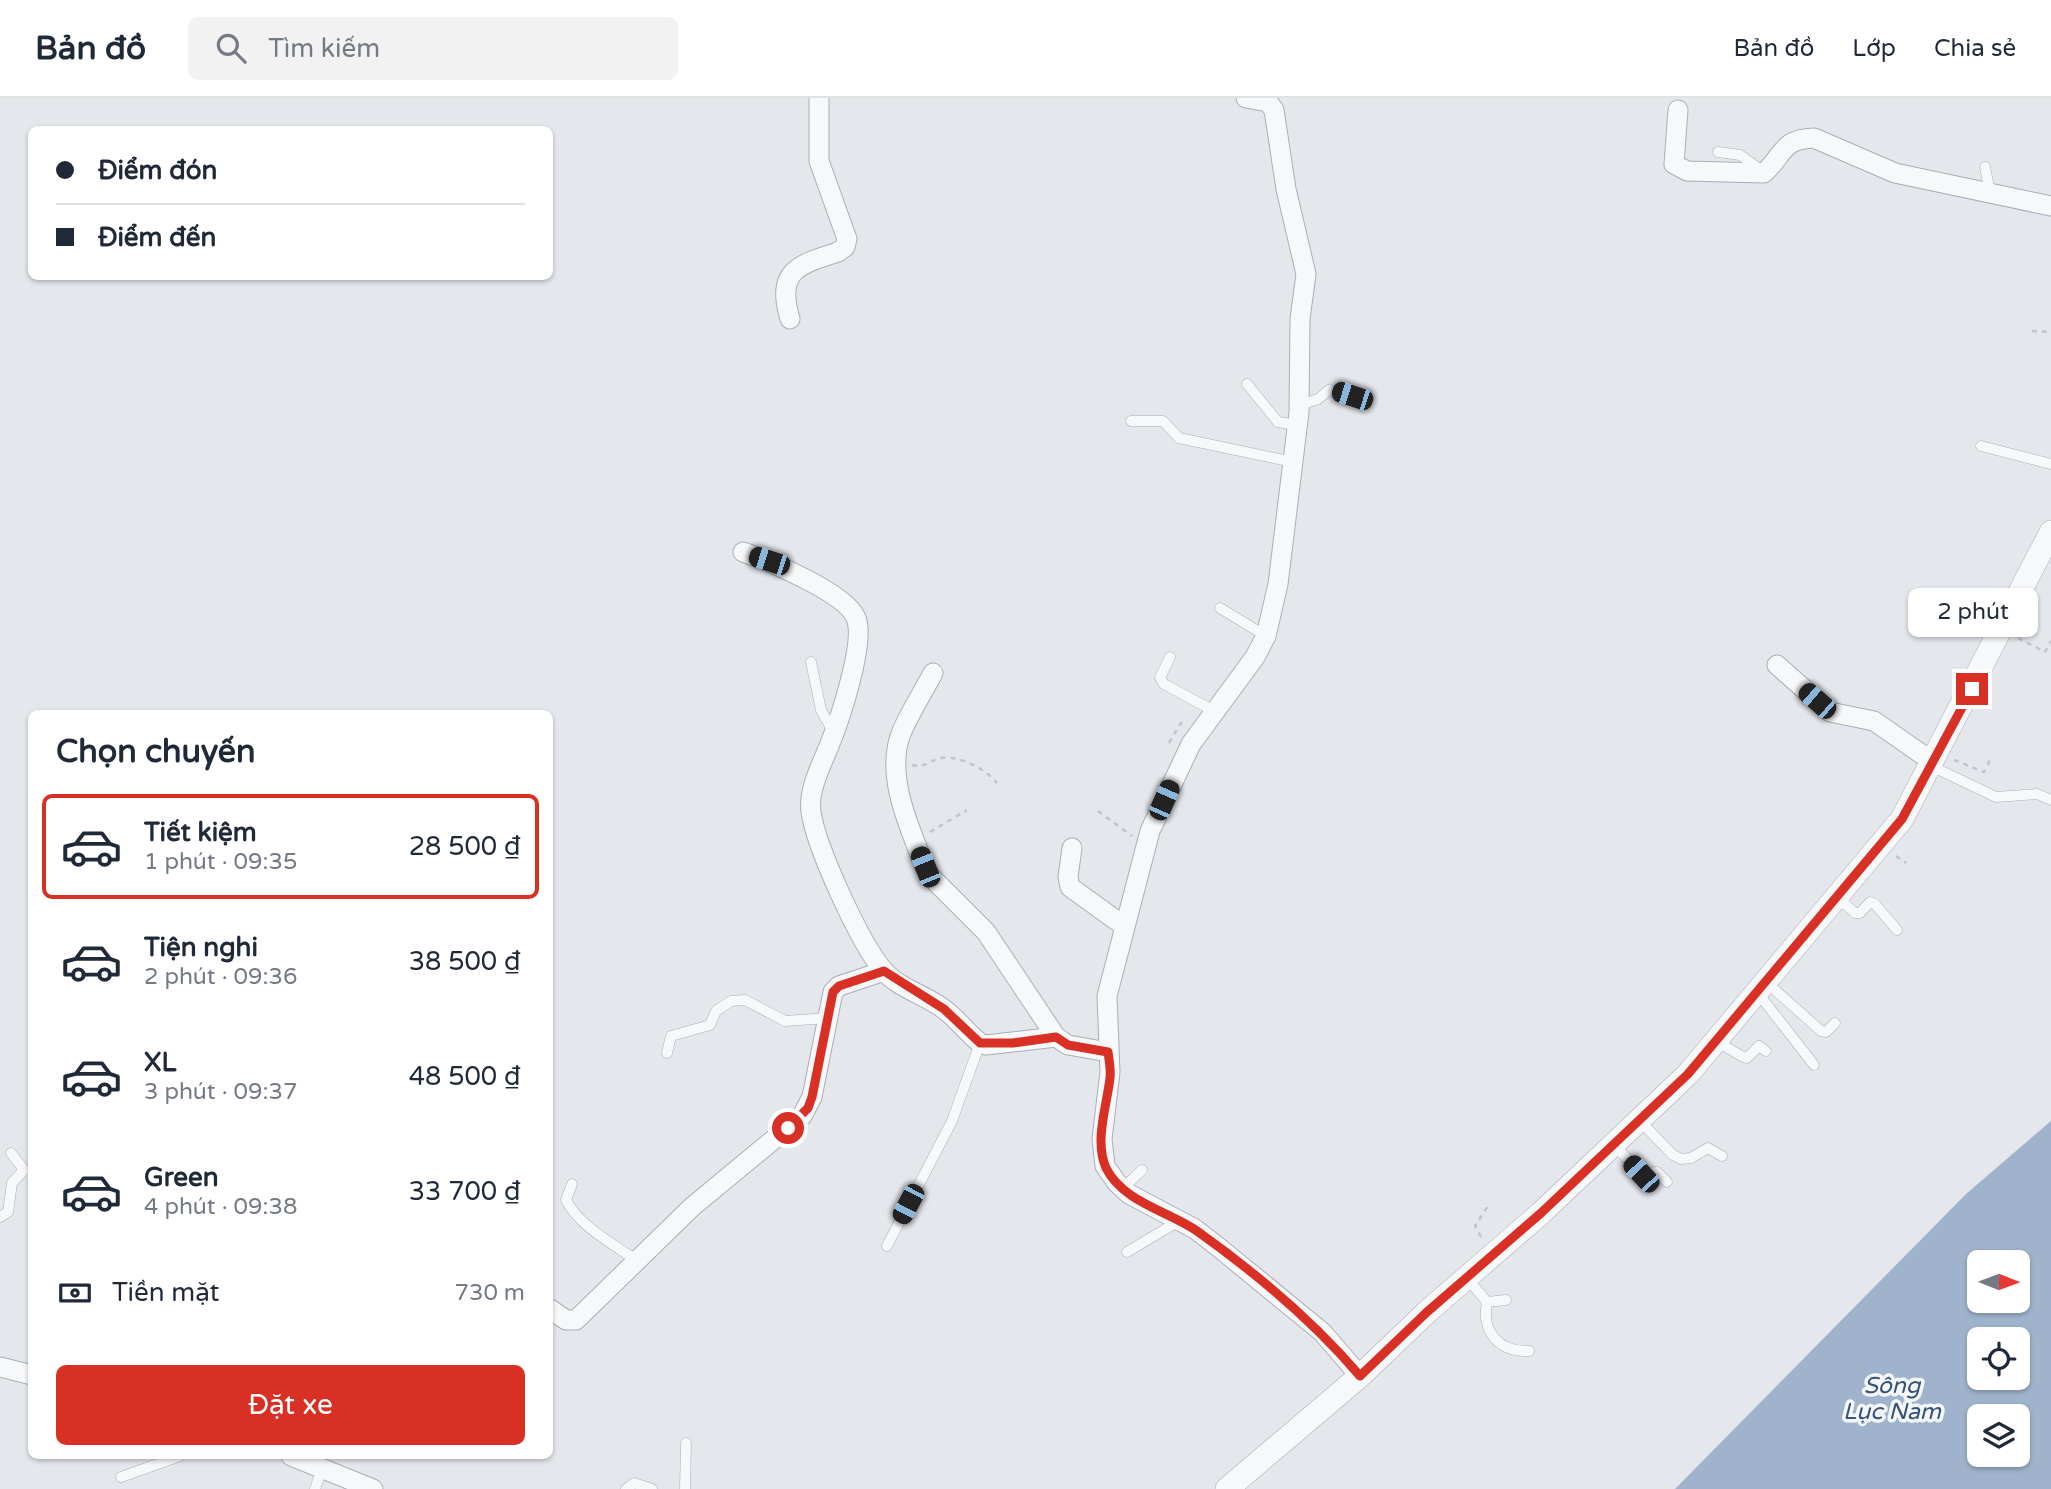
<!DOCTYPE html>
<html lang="vi">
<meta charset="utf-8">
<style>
:root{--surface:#fff;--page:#f2f2f3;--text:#1f2937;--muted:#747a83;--line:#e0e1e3;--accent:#d93025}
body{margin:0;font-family:"Varela Round",sans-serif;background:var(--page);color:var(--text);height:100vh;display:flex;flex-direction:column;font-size:26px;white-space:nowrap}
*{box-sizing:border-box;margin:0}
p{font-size:23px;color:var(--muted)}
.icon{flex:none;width:38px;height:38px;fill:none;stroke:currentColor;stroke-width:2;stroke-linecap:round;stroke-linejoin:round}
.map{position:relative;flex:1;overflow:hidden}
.details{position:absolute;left:28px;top:612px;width:525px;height:749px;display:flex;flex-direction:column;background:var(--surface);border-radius:10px;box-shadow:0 2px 5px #0004}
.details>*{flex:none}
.hud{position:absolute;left:28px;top:28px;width:525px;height:154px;border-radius:10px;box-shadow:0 2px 5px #0004;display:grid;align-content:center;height:154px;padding:0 28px;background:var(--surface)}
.needle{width:46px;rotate:91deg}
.fabs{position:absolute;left:1967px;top:1152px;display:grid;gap:14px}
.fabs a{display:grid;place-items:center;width:63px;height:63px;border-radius:10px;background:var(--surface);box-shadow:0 2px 5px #0004;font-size:35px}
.end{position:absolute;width:32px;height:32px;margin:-16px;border:9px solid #d93025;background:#fff;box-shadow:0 0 0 4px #fff}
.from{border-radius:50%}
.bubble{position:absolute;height:49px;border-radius:10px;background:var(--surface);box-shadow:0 2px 5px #0004;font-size:23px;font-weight:600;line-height:49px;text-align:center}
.car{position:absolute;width:21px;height:42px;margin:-21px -10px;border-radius:9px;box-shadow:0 0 5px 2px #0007;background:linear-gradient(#222 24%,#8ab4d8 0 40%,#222 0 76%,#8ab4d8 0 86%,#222 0)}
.hud b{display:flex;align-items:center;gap:24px;height:66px;font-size:26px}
.hud b+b{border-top:2px solid var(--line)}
.hud i{width:18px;height:18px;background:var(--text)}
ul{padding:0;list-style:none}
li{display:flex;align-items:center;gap:21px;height:105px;margin:0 14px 10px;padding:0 14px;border:4px solid transparent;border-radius:10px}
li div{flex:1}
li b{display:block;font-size:26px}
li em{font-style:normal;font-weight:600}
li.active{border-color:var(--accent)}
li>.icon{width:63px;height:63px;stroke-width:1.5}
h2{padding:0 28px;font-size:32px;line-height:84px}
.pay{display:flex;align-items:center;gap:18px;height:77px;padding:0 28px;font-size:26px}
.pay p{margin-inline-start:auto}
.cta{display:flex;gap:14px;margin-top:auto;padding:14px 28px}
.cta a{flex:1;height:80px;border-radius:10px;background:var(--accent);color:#fff;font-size:28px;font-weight:600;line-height:80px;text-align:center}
header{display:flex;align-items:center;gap:42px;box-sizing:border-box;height:98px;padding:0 35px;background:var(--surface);border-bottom:2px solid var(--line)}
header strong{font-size:33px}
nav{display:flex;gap:38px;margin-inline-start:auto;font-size:24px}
.search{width:490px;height:63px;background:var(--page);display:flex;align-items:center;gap:18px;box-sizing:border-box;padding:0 24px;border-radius:10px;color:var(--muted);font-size:26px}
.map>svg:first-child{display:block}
.water{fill:#9fb4cc;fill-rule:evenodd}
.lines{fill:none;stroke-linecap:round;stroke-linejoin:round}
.service-casing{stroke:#a9aeb7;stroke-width:11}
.minor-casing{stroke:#a9aeb7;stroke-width:21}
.tertiary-casing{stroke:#a9aeb7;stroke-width:24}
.path{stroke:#c2c5cb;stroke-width:2.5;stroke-dasharray:5 5;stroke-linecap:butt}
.service{stroke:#f7f8fa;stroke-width:10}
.minor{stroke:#f7f8fa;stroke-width:19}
.tertiary{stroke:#f7f8fa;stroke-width:23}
.route{stroke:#d93025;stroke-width:9}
.labels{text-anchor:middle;stroke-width:7;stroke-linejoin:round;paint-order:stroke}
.water-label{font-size:23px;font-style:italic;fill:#34527a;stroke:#f4f6f9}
</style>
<header>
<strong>Bản đồ</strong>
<div class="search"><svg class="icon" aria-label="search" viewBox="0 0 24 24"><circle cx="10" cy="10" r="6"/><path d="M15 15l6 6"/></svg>Tìm kiếm</div>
<nav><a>Bản đồ</a><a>Lớp</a><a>Chia sẻ</a></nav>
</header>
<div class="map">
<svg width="2051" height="1391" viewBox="0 0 2051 1391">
<rect width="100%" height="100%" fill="#e4e7ec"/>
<!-- water -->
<path class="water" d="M2051 1023V1391H1675L1966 1096ZM1979 1164H2018V1202H1979ZM1979 1241H2018V1279H1979ZM1979 1318H2018V1356H1979Z"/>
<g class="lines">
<defs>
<g id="service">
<polyline points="1718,54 1740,57 1761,72"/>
<polyline points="1985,69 1990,94"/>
<polyline points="1247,286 1278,324 1297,327"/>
<polyline points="1300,307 1318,301 1329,292 1351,297"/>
<polyline points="1131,323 1163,323 1179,340 1293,364"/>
<polyline points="1981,348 2051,366"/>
<polyline points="1220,510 1266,538"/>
<polyline points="1170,559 1160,580 1164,586 1214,613"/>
<polyline points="811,564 821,612 834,635"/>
<polyline points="1931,668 1996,699 2037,696 2051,702"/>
<polyline points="1838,800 1855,815 1860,815 1870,804 1875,806 1897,832"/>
<polyline points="1766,884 1821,933 1826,934 1835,925"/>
<polyline points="1758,895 1814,967"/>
<polyline points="1716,943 1743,959 1747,960 1759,948 1766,953"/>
<polyline points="667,955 671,938 710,927 716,913 731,903 745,902 785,923 828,920"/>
<polyline points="1640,1023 1673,1057 1681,1061 1691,1060 1708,1050 1722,1058"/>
<polyline points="1614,1047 1641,1075 1657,1074 1667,1084"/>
<path d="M572 1086 566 1102C579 1128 613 1146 636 1162"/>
<polyline points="1123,1090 1142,1072"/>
<polyline points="0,1119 8,1114 12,1085 24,1072 11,1055"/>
<polyline points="887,1148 952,1023 980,945"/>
<polyline points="1127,1154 1179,1123"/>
<polyline points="1467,1180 1487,1204 1506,1202"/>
<path d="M1487 1204C1481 1234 1499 1254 1529 1253"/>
<polyline points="121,1379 180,1358"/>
<polyline points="315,1391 322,1371"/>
<polyline points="626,1391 634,1385 652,1391"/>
<polyline points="685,1391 686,1345"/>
</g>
<g id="minor">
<polyline points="1246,0 1268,4 1274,12 1286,91 1306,176 1300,221 1299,314 1278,486 1266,538 1255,559 1191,646 1150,733 1107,898 1110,974 1102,1041 1105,1068 1117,1085 1129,1096 1195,1131 1217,1148 1322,1234 1360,1278"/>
<path d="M1678 12 1674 66 1687 73 1764 75C1784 57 1781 41 1814 40L1895 75 2051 108"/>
<path d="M790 221C776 173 797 167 838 154L845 149 847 141 819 63V0"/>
<path d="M743 454C769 463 846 495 856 520 866 544 839 624 829 648 821 668 808 692 811 714 816 749 860 845 883 872 897 889 924 897 941 909 956 919 966 934 980 945L986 947 1056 939"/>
<polyline points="1777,567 1830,614 1874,623 1933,664"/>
<path d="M933 575C923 594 911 613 902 633 884 675 909 729 925 769L930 778 986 834 1056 939 1068 947 1108 954"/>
<polyline points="1072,750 1068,779 1070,789 1124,828"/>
<polyline points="550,1211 566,1222 576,1222 692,1109 802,1018 812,999 833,894 839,888 884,873"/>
<polyline points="0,1269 32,1277"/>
<polyline points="291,1358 373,1391"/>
</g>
<polyline id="tertiary" points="1227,1391 1360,1278 1427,1214 1541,1115 1688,976 1902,721 2051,434"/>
</defs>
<!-- service casing -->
<use href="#service" class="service-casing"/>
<!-- minor casing -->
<use href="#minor" class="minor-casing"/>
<!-- tertiary casing -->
<use href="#tertiary" class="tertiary-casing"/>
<!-- path -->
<g class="path">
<polyline points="2032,233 2051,234"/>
<polyline points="2018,540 2045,554 2051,543"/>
<polyline points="1169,645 1181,625 1186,624"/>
<polyline points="1954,662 1984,674 1991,660"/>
<path d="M912 667C925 670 929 663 940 660 959 657 986 671 997 685"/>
<polyline points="1098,713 1132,738"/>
<polyline points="930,734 967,712"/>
<polyline points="1896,758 1906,765"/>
<polyline points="1481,1139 1475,1128 1488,1108"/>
</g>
<!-- service -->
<use href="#service" class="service"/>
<!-- minor -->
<use href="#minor" class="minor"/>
<!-- tertiary -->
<use href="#tertiary" class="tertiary"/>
</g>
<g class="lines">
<!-- route -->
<path class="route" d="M788 1030 808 1010 812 999 833 894 839 888 884 873 944 911 980 945H1013L1056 939 1068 947 1108 954C1109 962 1111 971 1110 980 1107 1007 1094 1043 1106 1070 1123 1104 1168 1113 1197 1133 1256 1175 1313 1223 1360 1278L1427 1214 1541 1115 1688 976 1902 721 1972 591"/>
</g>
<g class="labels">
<!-- water labels -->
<g class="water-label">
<text x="1892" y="1295">Sông<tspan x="1892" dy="26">Lục Nam</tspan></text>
</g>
</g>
</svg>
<div class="fabs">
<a><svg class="needle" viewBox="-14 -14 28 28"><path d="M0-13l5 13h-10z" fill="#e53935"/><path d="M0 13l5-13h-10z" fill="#747a83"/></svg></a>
<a><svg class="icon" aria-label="locate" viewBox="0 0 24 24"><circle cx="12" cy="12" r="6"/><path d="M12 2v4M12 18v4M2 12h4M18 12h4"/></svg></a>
<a><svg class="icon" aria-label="layers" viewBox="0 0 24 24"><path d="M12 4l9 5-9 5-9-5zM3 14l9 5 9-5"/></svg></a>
</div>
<i class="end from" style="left:788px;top:1030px"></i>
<i class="end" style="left:1972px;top:591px"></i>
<div class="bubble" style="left:1908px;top:490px;width:130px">2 phút</div>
<i class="car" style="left:1352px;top:298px;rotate:288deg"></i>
<i class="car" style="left:769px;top:463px;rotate:288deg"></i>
<i class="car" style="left:1817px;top:603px;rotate:311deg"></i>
<i class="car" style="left:1164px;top:702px;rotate:24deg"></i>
<i class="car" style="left:925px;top:769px;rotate:338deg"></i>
<i class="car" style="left:1641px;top:1076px;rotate:317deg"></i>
<i class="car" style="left:908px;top:1106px;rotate:208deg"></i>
<div class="hud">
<b><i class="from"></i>Điểm đón</b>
<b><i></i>Điểm đến</b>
</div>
<section class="details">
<h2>Chọn chuyến</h2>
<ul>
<li class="active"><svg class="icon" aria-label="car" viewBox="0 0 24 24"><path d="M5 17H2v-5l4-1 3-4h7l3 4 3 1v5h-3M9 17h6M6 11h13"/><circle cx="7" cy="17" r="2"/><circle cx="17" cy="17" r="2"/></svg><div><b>Tiết kiệm</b><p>1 phút · 09:35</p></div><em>28 500 ₫</em></li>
<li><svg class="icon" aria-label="car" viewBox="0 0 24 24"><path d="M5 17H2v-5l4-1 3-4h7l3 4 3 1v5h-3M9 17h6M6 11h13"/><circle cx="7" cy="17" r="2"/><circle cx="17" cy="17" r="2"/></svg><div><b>Tiện nghi</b><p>2 phút · 09:36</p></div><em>38 500 ₫</em></li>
<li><svg class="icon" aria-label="car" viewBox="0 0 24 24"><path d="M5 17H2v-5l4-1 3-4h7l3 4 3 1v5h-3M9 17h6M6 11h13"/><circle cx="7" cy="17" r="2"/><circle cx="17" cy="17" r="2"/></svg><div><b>XL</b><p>3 phút · 09:37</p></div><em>48 500 ₫</em></li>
<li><svg class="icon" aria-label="car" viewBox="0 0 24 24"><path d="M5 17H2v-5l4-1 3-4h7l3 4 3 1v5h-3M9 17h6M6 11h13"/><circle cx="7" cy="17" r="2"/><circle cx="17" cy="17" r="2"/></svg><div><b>Green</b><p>4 phút · 09:38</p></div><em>33 700 ₫</em></li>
</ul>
<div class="pay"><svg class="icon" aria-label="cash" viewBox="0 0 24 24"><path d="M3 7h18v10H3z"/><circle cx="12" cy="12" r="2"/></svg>Tiền mặt<p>730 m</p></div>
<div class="cta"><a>Đặt xe</a></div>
</section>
</div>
